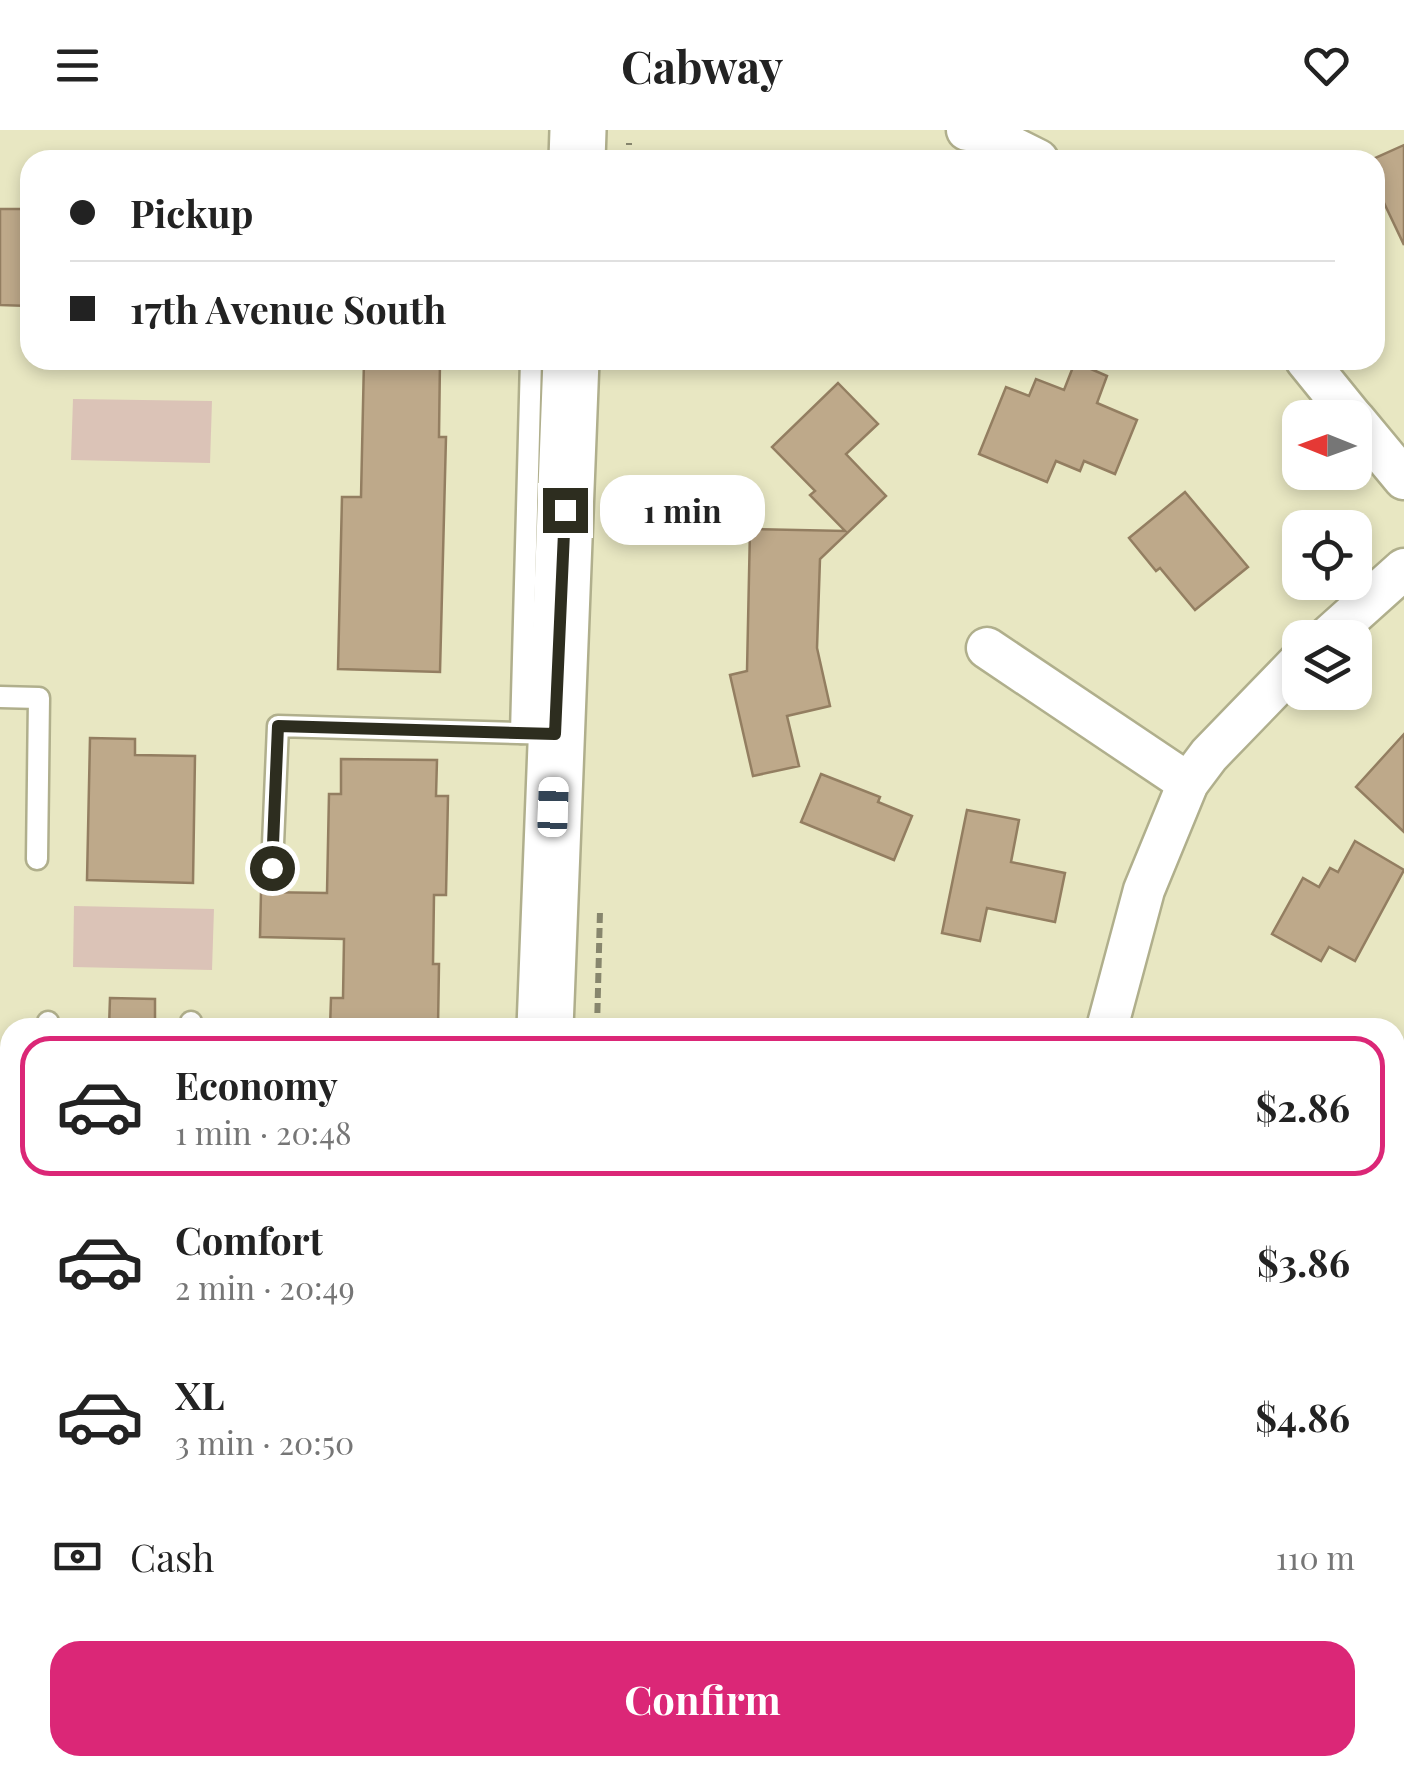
<!DOCTYPE html>
<meta charset="utf-8">
<style>
:root{--surface:#fff;--page:#f6f6f6;--text:#222;--muted:#767676;--line:#e0e0e0;--accent:#db2777}
body{margin:0;font-family:"Playfair Display",serif;background:var(--page);color:var(--text);height:100vh;display:flex;flex-direction:column;font-size:38px;white-space:nowrap}
*{box-sizing:border-box;margin:0}
p{font-size:32px;color:var(--muted)}
.icon{flex:none;width:55px;height:55px;fill:none;stroke:currentColor;stroke-width:2;stroke-linecap:round;stroke-linejoin:round}
.map{position:relative;flex:1;overflow:hidden}
.drawer{position:absolute;left:0px;top:888px;width:1405px;height:758px;display:flex;flex-direction:column;background:var(--surface);border-radius:30px 30px 0 0;box-shadow:0 5px 15px #0003}
.drawer>*{flex:none}
.top-card{position:absolute;left:20px;top:20px;width:1365px;height:220px;border-radius:30px;box-shadow:0 5px 15px #0003;display:grid;align-content:center;height:220px;padding:0 50px;background:var(--surface)}
.needle{width:65px;rotate:271deg}
.buttons{position:absolute;left:1282px;top:270px;display:grid;gap:20px}
.buttons a{display:grid;place-items:center;width:90px;height:90px;border-radius:20px;background:var(--surface);box-shadow:0 5px 15px #0003;font-size:50px}
.end{position:absolute;width:45px;height:45px;margin:-22px;border:12px solid #2d2d1f;background:#fff;box-shadow:0 0 0 5px #fff}
.from{border-radius:50%}
.bubble{position:absolute;height:70px;border-radius:30px;background:var(--surface);box-shadow:0 5px 15px #0003;font-size:32px;font-weight:700;line-height:70px;text-align:center}
.car{position:absolute;width:30px;height:60px;margin:-30px -15px;border-radius:12px;box-shadow:0 0 8px 2px #0007;background:linear-gradient(#fff 24%,#345 0 40%,#fff 0 76%,#345 0 86%,#fff 0)}
.top-card b{display:flex;align-items:center;gap:35px;height:95px;font-size:38px}
.top-card b+b{border-top:2px solid var(--line)}
.top-card i{width:25px;height:25px;background:var(--text)}
ul{padding:18px 0 0;list-style:none}
li{display:flex;align-items:center;gap:30px;height:140px;margin:0 20px 15px;padding:0 30px;border:5px solid transparent;border-radius:30px}
li div{flex:1}
li b{display:block;font-size:38px}
li em{font-style:normal;font-weight:700}
li.current{border-color:var(--accent)}
li>.icon{width:90px;height:90px;stroke-width:1.5}
.pay{display:flex;align-items:center;gap:25px;height:110px;padding:0 50px;font-size:38px}
.pay p{margin-inline-start:auto}
.primary-button{display:flex;gap:20px;margin-top:auto;padding:20px 50px}
.primary-button a{flex:1;height:115px;border-radius:30px;background:var(--accent);color:#fff;font-size:40px;font-weight:700;line-height:115px;text-align:center}
header{display:flex;justify-content:space-between;align-items:center;height:130px;padding:0 50px;background:var(--surface);font-size:45px;font-weight:700}
.map>svg:first-child{display:block}
.pitch{fill:#dbc3b7}
.building{fill:#bea98a;stroke:#937e61;stroke-width:2.5}
.lines{fill:none;stroke-linecap:round;stroke-linejoin:round}
.lane-casing{stroke:#b0af8c;stroke-width:25}
.street-casing{stroke:#b0af8c;stroke-width:45}
.secondary-casing{stroke:#b0af8c;stroke-width:60}
.path{stroke:#87866d;stroke-width:6;stroke-dasharray:10 5;stroke-linecap:butt}
.lane{stroke:#fff;stroke-width:20}
.street{stroke:#fff;stroke-width:40}
.secondary{stroke:#fff;stroke-width:55}
.route{stroke:#2d2d1f;stroke-width:12}
</style>
<header><svg class="icon" aria-label="menu" viewBox="0 0 24 24"><path d="M4 6h16M4 12h16M4 18h16"/></svg>Cabway<svg class="icon" aria-label="heart" viewBox="0 0 24 24"><path d="M12 20l-8-8c-3-5 5-10 8-4 3-6 11-1 8 4z"/></svg></header>
<div class="map">
<svg width="1404" height="1643" viewBox="0 0 1404 1643">
<rect width="100%" height="100%" fill="#e8e7c2"/>
<!-- pitch -->
<g class="pitch">
<polygon points="73,269 212,271 210,333 71,330"/>
<polygon points="74,776 214,779 212,840 73,837"/>
</g>
<!-- building -->
<g class="building">
<polygon points="1404,15 1404,115 1375,54 1375,28"/>
<polygon points="0,79 30,79 29,176 0,175"/>
<polygon points="364,230 440,230 439,307 446,307 440,542 338,539 342,367 361,367"/>
<polygon points="1075,232 1107,246 1097,273 1137,290 1115,344 1084,331 1080,341 1056,331 1047,352 979,324 1006,257 1029,266 1036,249 1064,260"/>
<polygon points="838,253 878,294 846,324 886,366 820,429 817,518 830,576 787,586 799,636 753,646 730,545 747,541 750,399 845,401 810,365 815,361 772,317"/>
<polygon points="1185,362 1248,437 1195,480 1160,438 1156,441 1129,408"/>
<polygon points="1404,604 1404,702 1356,657"/>
<polygon points="90,608 135,609 135,625 195,626 193,753 87,750"/>
<polygon points="341,629 437,630 436,666 448,666 446,765 434,765 433,834 439,834 438,898 330,898 331,868 343,868 344,809 260,807 261,762 327,763 329,664 341,664"/>
<polygon points="821,644 880,667 878,672 912,686 894,730 801,692"/>
<polygon points="967,680 1019,690 1011,732 1065,743 1055,792 987,778 980,811 942,803"/>
<polygon points="1355,711 1404,740 1355,831 1329,817 1321,831 1272,804 1303,748 1319,757 1330,738 1338,742"/>
<polygon points="110,868 155,869 155,898 109,898"/>
</g>
<g class="lines">
<defs>
<g id="lane">
<polyline points="0,567 39,568 37,729"/>
<polyline points="521,603 531,230"/>
<polyline points="272,738 278,596 554,604"/>
<polyline points="48,898 48,892"/>
<polyline points="191,898 191,892"/>
<polyline points="0,1026 10,1026"/>
<polyline points="0,1450 10,1450"/>
</g>
<g id="street">
<polyline points="967,0 982,2 1038,30"/>
<polyline points="1306,230 1353,288"/>
<polyline points="1355,290 1404,349"/>
<polyline points="1327,508 1404,439"/>
<polyline points="987,518 1188,653"/>
<polyline points="1107,898 1144,760 1188,653 1209,625 1300,531"/>
<polyline points="1344,1635 1353,1643"/>
</g>
<g id="secondary">
<polyline points="577,30 578,0"/>
<polyline points="545,898 571,230"/>
<polyline points="524,1643 524,1635"/>
</g>
</defs>
<!-- lane casing -->
<use href="#lane" class="lane-casing"/>
<!-- street casing -->
<use href="#street" class="street-casing"/>
<!-- secondary casing -->
<use href="#secondary" class="secondary-casing"/>
<!-- path -->
<g class="path">
<polyline points="629,30 629,13"/>
<polyline points="597,898 600,781"/>
<polyline points="580,1643 580,1635"/>
</g>
<!-- lane -->
<use href="#lane" class="lane"/>
<!-- street -->
<use href="#street" class="street"/>
<!-- secondary -->
<use href="#secondary" class="secondary"/>
</g>
<g class="lines">
<!-- route -->
<polyline class="route" points="272,738 278,596 555,604 565,380"/>
</g>
</svg>
<div class="buttons">
<a><svg class="needle" viewBox="-14 -14 28 28"><path d="M0-13l5 13h-10z" fill="#e53935"/><path d="M0 13l5-13h-10z" fill="#767676"/></svg></a>
<a><svg class="icon" aria-label="locate" viewBox="0 0 24 24"><circle cx="12" cy="12" r="6"/><path d="M12 2v4M12 18v4M2 12h4M18 12h4"/></svg></a>
<a><svg class="icon" aria-label="layers" viewBox="0 0 24 24"><path d="M12 4l9 5-9 5-9-5zM3 14l9 5 9-5"/></svg></a>
</div>
<i class="end from" style="left:272px;top:738px"></i>
<i class="end" style="left:565px;top:380px"></i>
<div class="bubble" style="left:600px;top:345px;width:165px">1 min</div>
<i class="car" style="left:553px;top:677px;rotate:2deg"></i>
<div class="top-card">
<b><i class="from"></i>Pickup</b>
<b><i></i>17th Avenue South</b>
</div>
<section class="drawer">
<ul>
<li class="current"><svg class="icon" aria-label="car" viewBox="0 0 24 24"><path d="M5 17H2v-5l4-1 3-4h7l3 4 3 1v5h-3M9 17h6M6 11h13"/><circle cx="7" cy="17" r="2"/><circle cx="17" cy="17" r="2"/></svg><div><b>Economy</b><p>1 min · 20:48</p></div><em>$2.86</em></li>
<li><svg class="icon" aria-label="car" viewBox="0 0 24 24"><path d="M5 17H2v-5l4-1 3-4h7l3 4 3 1v5h-3M9 17h6M6 11h13"/><circle cx="7" cy="17" r="2"/><circle cx="17" cy="17" r="2"/></svg><div><b>Comfort</b><p>2 min · 20:49</p></div><em>$3.86</em></li>
<li><svg class="icon" aria-label="car" viewBox="0 0 24 24"><path d="M5 17H2v-5l4-1 3-4h7l3 4 3 1v5h-3M9 17h6M6 11h13"/><circle cx="7" cy="17" r="2"/><circle cx="17" cy="17" r="2"/></svg><div><b>XL</b><p>3 min · 20:50</p></div><em>$4.86</em></li>
</ul>
<div class="pay"><svg class="icon" aria-label="cash" viewBox="0 0 24 24"><path d="M3 7h18v10H3z"/><circle cx="12" cy="12" r="2"/></svg>Cash<p>110 m</p></div>
<div class="primary-button"><a>Confirm</a></div>
</section>
</div>
